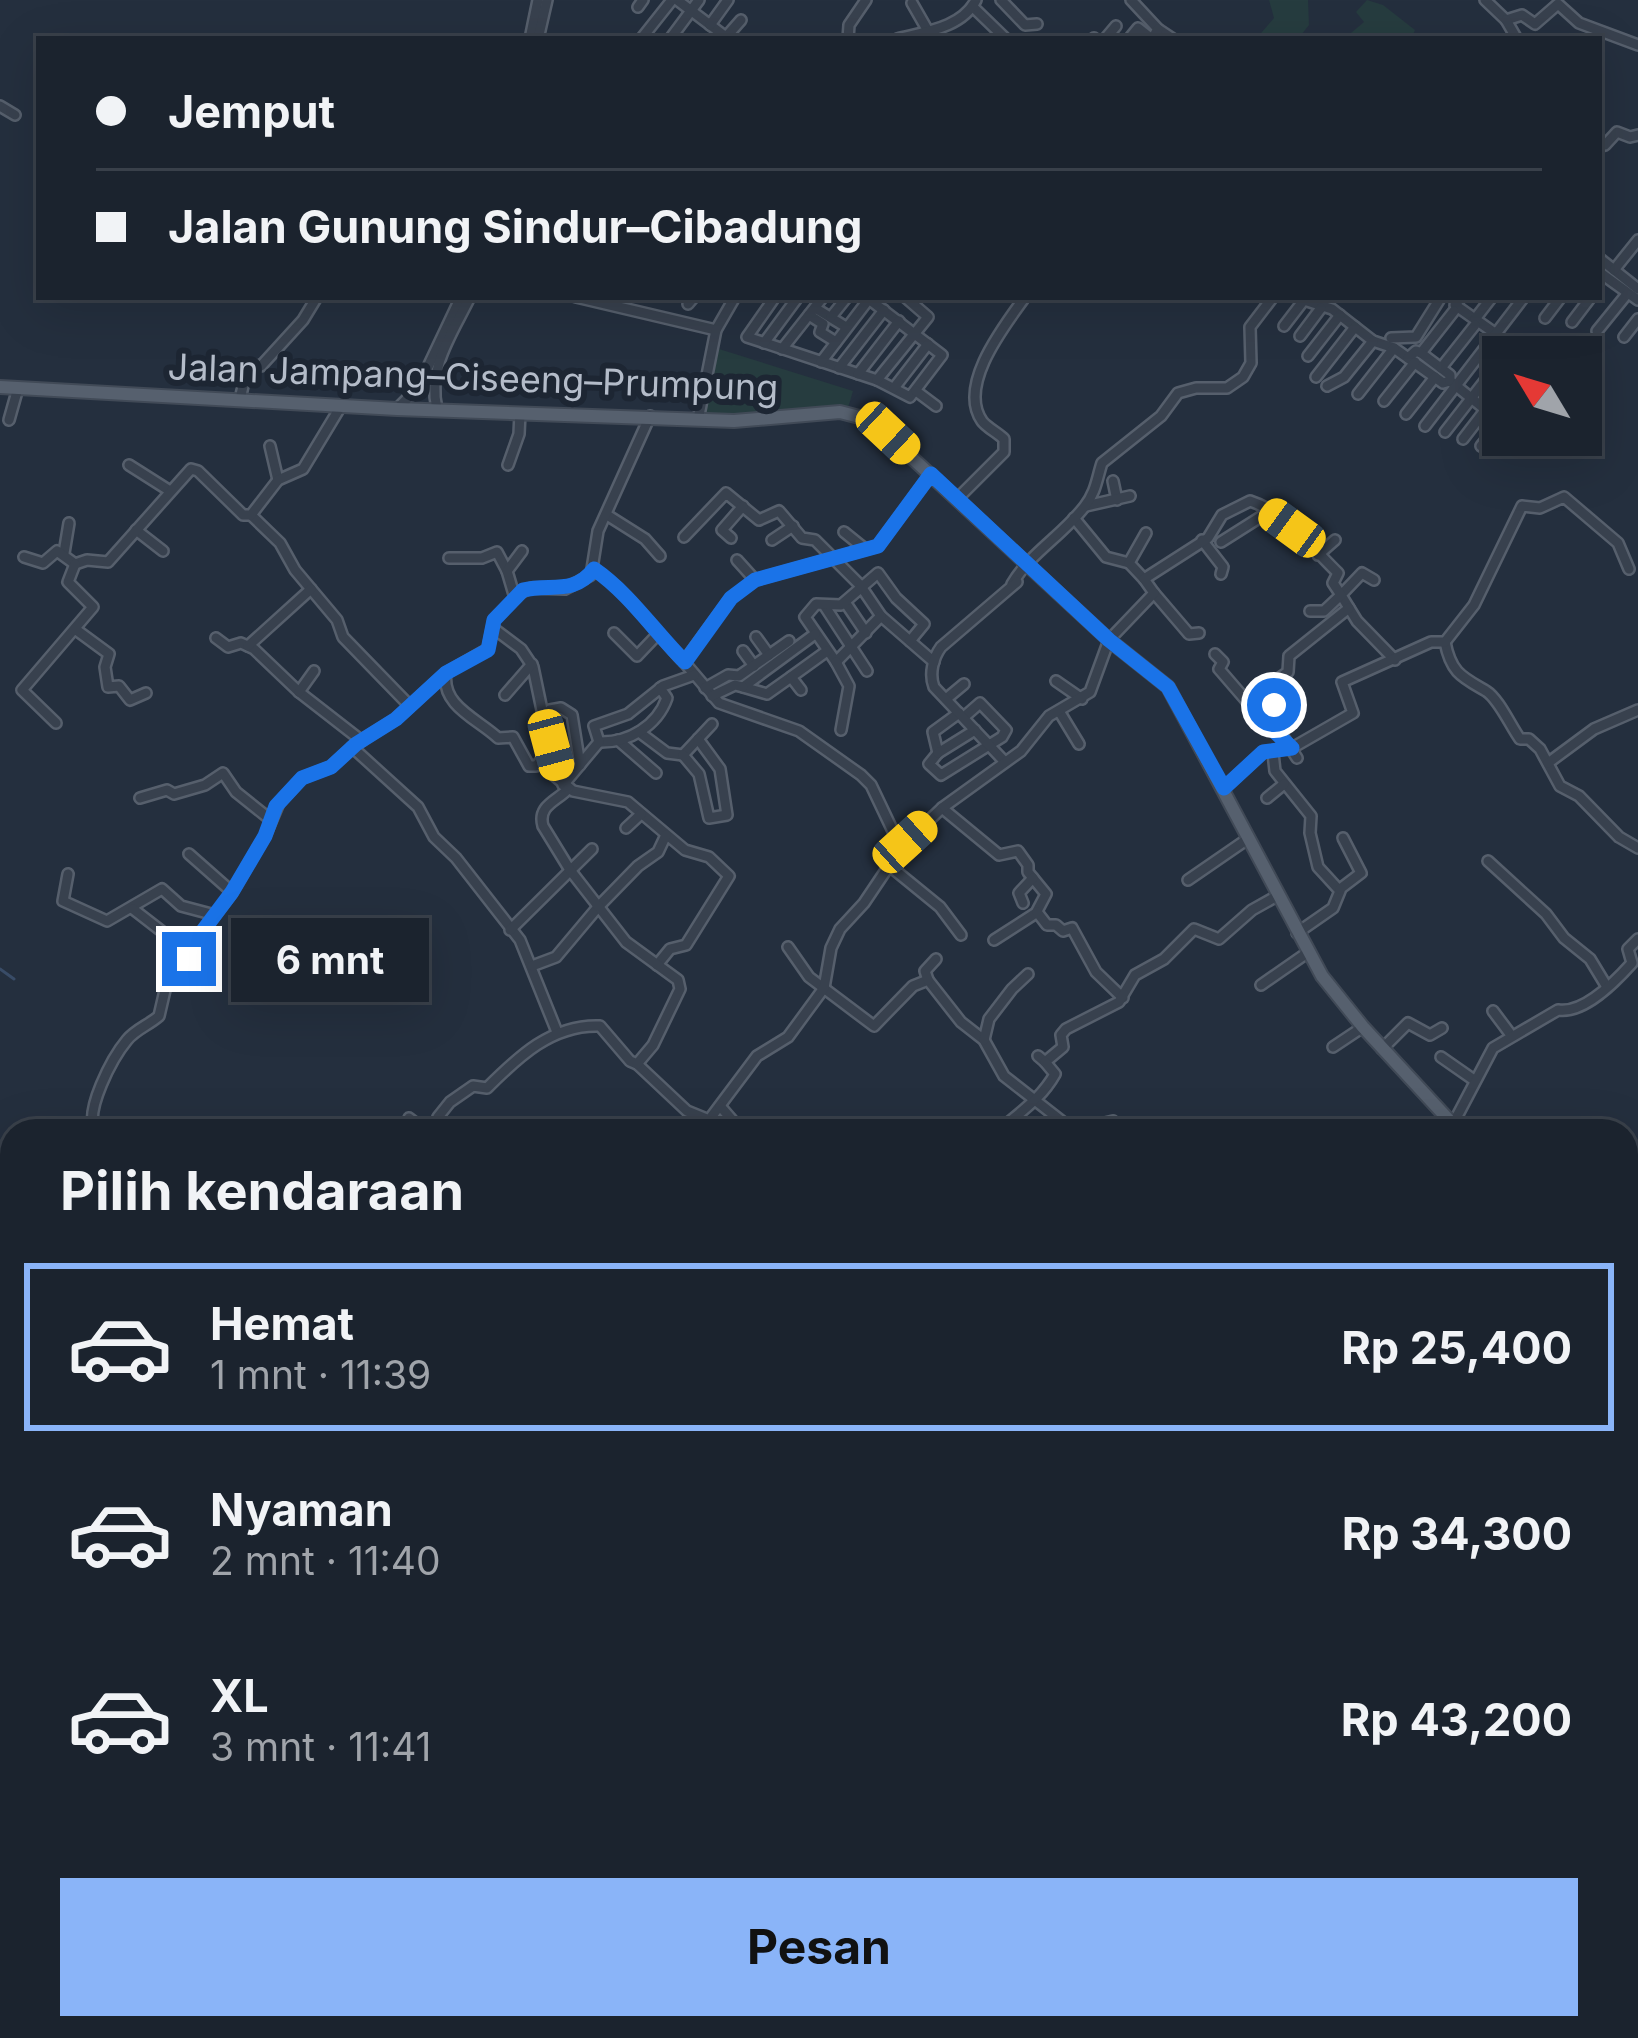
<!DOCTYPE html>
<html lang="id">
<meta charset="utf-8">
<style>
:root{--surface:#1b232e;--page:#282f3a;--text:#f1f3f6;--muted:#a0a4aa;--line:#39404a;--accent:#8ab4f8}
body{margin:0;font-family:Inter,sans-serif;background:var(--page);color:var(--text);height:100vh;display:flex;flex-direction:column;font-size:45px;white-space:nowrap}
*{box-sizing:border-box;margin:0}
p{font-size:39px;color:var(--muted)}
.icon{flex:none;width:66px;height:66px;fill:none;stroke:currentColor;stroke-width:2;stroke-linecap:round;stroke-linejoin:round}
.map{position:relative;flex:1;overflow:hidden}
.sheet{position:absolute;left:0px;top:1119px;width:1638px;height:921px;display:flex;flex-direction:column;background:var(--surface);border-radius:36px 36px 0 0;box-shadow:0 12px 48px #0002,0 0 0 3px var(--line)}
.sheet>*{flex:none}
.banner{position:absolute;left:36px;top:36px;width:1566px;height:264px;border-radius:0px;box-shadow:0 12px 48px #0002,0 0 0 3px var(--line);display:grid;align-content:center;height:264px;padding:0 60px;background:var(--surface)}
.needle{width:78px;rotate:308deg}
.tools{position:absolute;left:1482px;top:336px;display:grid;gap:24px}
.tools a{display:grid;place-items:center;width:120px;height:120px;border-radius:0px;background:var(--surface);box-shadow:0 12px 48px #0002,0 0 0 3px var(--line);font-size:60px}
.end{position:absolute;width:54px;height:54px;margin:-27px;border:15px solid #1a73e8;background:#fff;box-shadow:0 0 0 6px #fff}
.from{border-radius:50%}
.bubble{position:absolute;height:84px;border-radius:0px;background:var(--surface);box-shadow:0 12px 48px #0002,0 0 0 3px var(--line);font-size:39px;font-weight:700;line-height:84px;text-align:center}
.car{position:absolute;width:36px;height:72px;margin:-36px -18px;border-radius:15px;box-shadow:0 0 9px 3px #0007;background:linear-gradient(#f5c518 24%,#345 0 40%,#f5c518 0 76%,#345 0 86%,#f5c518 0)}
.banner b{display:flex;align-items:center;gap:42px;height:114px;font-size:45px}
.banner b+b{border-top:3px solid var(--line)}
.banner i{width:30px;height:30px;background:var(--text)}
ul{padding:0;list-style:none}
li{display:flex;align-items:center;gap:36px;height:168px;margin:0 24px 18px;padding:0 36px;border:6px solid transparent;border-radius:0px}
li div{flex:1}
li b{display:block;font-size:45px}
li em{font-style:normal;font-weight:700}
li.on{border-color:var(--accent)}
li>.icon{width:108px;height:108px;stroke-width:1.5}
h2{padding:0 60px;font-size:54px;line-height:144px}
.action{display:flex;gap:24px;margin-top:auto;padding:24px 60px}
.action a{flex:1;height:138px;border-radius:0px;background:var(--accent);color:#111;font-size:48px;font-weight:700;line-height:138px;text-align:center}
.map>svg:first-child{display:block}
.green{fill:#263c3f}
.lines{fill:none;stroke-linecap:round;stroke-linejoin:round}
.stream{stroke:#394c67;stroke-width:3}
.minor-casing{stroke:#565f6c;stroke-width:14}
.major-casing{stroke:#414a57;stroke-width:16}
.minor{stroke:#38414e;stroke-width:9}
.major{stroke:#56606e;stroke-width:12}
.route{stroke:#1a73e8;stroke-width:15}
.labels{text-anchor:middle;stroke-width:12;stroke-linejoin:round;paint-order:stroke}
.street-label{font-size:36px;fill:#b4bcc9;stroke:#1d2633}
</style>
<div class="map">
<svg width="1638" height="2038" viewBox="0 0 1638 2038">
<rect width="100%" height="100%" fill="#242f3e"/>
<!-- green -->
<g class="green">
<polygon points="1269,0 1308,0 1309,25 1298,39 1256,39 1274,18"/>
<polygon points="1367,0 1383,5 1415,30 1411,39 1357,39 1351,33 1364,22 1356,12"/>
<polygon points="719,349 853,391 848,408 705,415"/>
</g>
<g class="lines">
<!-- stream -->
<polyline class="stream" points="0,969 14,979"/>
<defs>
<g id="minor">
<polyline points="677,0 726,37 741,20"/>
<polyline points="1001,0 1025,25 1037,24"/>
<polyline points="1131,0 1158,29 1173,39"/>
<polyline points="1485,0 1506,20 1522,15 1535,24 1558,4 1579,23 1638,45"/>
<polyline points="912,3 928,31"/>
<polyline points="638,7 643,0"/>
<polyline points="973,7 1006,39"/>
<polyline points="1506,20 1517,39"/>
<polyline points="710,25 728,0"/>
<polyline points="1094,38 1095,39"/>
<polyline points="530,39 538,0"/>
<polyline points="538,39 547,0"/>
<polyline points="641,39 672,0"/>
<polyline points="670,39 699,0"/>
<polyline points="848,39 849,25 866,0"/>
<path d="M897 39C924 32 962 28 976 0"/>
<polyline points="1105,39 1116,26"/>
<polyline points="1129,39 1138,28 1152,39 1158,29"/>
<polyline points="0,106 15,115"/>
<polyline points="1599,142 1605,145 1617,132 1630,137 1638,135"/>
<polyline points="1599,258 1638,289"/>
<polyline points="1614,270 1638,240"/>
<polyline points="1599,272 1638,300"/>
<polyline points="576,297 716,330"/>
<polyline points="775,297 747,337 877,380 910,397 942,355 866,297"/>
<polyline points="1461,297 1455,305 1496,334"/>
<polyline points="688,304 694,297"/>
<polyline points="815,308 846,327"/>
<polyline points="809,315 823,324 820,332 836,342"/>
<polyline points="831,317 847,297"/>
<polyline points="1545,318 1561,297"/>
<polyline points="1475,319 1492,297"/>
<polyline points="1572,322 1591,297"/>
<polyline points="1284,326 1304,300 1332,309 1373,341 1394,348 1443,383 1450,381 1501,422"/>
<polyline points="1597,331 1627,294"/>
<polyline points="1300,336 1321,308"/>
<polyline points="1624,337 1638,319"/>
<polyline points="1391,338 1416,337 1441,297"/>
<polyline points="764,343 798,297"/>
<polyline points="782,349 823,297"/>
<polyline points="1421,353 1454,311"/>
<polyline points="1308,356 1340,315"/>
<polyline points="1408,358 1416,351 1421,353 1450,375 1450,381"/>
<polyline points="821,362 869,299"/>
<polyline points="839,368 884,310"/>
<polyline points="1441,368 1475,325"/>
<polyline points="858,374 899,321"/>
<polyline points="1316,377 1355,327"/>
<polyline points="877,380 928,317 905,297"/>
<polyline points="1327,386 1344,377 1373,341"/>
<polyline points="894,388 928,344"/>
<polyline points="916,391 936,406"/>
<polyline points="1358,394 1394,348"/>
<polyline points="240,399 248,365 261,366 303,320 317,297"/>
<polyline points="1384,401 1415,362"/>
<polyline points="397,409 418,388 461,297"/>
<path d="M437 409C427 368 452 334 470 297"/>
<polyline points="1406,414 1435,377"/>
<polyline points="9,420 18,388"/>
<polyline points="698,420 716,330 735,297"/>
<polyline points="1425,426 1524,297"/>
<polyline points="1445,432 1494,369"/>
<polyline points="1463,439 1500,391"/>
<polyline points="270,446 278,480"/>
<polyline points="1481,446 1503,419"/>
<polyline points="129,465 170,491"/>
<polyline points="508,465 519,434 520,413"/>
<polyline points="1113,481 1117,500"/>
<path d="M958 498 1004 452V439C998 433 986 427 982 421 957 385 1005 325 1025 297"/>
<polyline points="1086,506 1130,496"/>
<polyline points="251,515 280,543 295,570 337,620 343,637 409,705"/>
<polyline points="607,515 645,539 660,556"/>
<polyline points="1074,518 1106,557 1129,563"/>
<polyline points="136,530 163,551"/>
<polyline points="844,532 865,549"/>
<polyline points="684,537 726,493 759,520 779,511 802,538 815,540 860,585 881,616 934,662"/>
<polyline points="731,538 722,530 743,506"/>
<polyline points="772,540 793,526"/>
<polyline points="1202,540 1223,567 1221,574"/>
<polyline points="1221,542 1270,511"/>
<polyline points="64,553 69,523"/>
<polyline points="1318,555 1335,540"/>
<polyline points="24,557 43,563 57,551 75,564 87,560 108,562 191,469 198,471 243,515 251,515 278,480 303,469 341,406"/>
<polyline points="449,558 482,558 497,552 507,571"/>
<polyline points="737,560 755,580"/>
<path d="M594 569C630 594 654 631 684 662L731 598 755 580 878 546 931 474"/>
<polyline points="1144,579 1129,563 1146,533"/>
<polyline points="1374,580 1362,573 1341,595 1357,621 1395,660"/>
<path d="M1012 584C1030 553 1063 535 1085 506 1096 492 1097 478 1102 463L1161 416 1178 393 1196 388H1227L1243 377 1251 363 1250 327 1273 297"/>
<polyline points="1154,593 1189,634 1199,633"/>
<polyline points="515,598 507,571 522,551"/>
<polyline points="845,602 866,633"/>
<polyline points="824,605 867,671"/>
<polyline points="881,616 836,662 805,617 816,604 841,605 878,573 896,598 924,624 910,641"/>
<polyline points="493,628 521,649 533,667 556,777 573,791 628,802 685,850 709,857 729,876 686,945 670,949 657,965"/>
<polyline points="75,629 109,654 105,667 108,687 119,686 130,700 146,693"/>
<polyline points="614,633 637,656 657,635"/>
<polyline points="756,637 769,655"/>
<polyline points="216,638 228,647 241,643 254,649 299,692 362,741"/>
<path d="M1445 642C1451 673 1462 677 1486 691 1499 699 1511 727 1520 739H1529L1540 749 1560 786 1579 796 1619 837 1638 848"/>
<polyline points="248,646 311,589"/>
<polyline points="743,651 754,666"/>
<polyline points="1215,654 1223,662 1219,669 1263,720 1284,738 1297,758"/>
<polyline points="684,662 719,703 799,731 861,775 871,785 901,848"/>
<polyline points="836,662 849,686 841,730"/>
<path d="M446 673C441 706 478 719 498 738L513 737 529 766H536L548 753"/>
<polyline points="791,677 767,694 743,687 815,634"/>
<polyline points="1056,681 1082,699"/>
<polyline points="705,688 728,675 739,676 789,641"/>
<polyline points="801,690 791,677 827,651"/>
<polyline points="299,692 314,671"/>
<polyline points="505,695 532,664"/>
<polyline points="712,696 735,685 743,687"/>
<polyline points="946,699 964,684"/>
<polyline points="1059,711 1079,744"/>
<polyline points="1260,717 1276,703 1271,684 1288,672 1289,656 1349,608"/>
<polyline points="56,723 22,690 93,607 68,582 75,564"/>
<polyline points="551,731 550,710 561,708 572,715 580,765"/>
<polyline points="639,732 667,753 683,755 712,724"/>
<polyline points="618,740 656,773"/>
<path d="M599 742C629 743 657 726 667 698L660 688"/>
<polyline points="352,747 418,807 434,837 456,858 520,940 557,1032"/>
<polyline points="938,753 929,764 941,775 1002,737 1006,730 980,703 964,717"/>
<polyline points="938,753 933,732 959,713"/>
<polyline points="938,753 975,730"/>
<polyline points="1273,753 1275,771 1311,816 1310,833 1318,867 1340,891 1333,908 1297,933"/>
<polyline points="683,755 699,774 709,818 727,815 720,769 698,739"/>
<path d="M1005 762 934 687C929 674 933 658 941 647L1017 582"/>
<polyline points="1548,763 1594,729 1638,710"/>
<polyline points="563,785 599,742 594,726 628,714 663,686 694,675"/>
<polyline points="1224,788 1263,752 1292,748 1353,713 1342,682 1431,642 1445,642 1474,605 1522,506 1540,508 1564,497 1618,543 1629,569"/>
<polyline points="140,798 167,790 174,794 205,785 223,773 236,792 271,820"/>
<polyline points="1267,798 1284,784"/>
<polyline points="942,808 999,855 1018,851 1028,865 1028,872 1046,894 1036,913 994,940"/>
<polyline points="626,828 641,814"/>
<polyline points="189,854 232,892"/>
<polyline points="1488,861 1546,914 1564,938 1590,959 1607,987"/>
<polyline points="891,867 940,907 961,935"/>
<polyline points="68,874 63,901 107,921 162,889 181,906 215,915"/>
<polyline points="1188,880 1249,838"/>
<polyline points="1340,889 1361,873 1343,838"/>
<polyline points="1023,903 1019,893 1033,878"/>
<polyline points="133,909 191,954"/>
<polyline points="1037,912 1047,925 1056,925 1063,931 1072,928 1096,972 1123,998"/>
<polyline points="510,930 592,849"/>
<polyline points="788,947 809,977 874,1026 913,986 928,980 961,1022 984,1040 1004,1076 1068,1126 1084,1128 1113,1121"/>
<polyline points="532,966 556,957 598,907 638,866 658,852 666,835"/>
<polyline points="928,980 925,971 936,959"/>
<polyline points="1261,985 1307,953"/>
<polyline points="1493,1011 1511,1035"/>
<polyline points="984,1040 989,1019 1012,989 1028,974"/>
<polyline points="1333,1047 1363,1027"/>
<polyline points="1382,1049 1408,1023 1430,1035 1442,1028"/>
<polyline points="1038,1056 1045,1062 1063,1047 1061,1035 1066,1029 1119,1002 1135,975 1164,959 1194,929 1219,939 1252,910 1277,896"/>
<polyline points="1441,1057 1474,1080"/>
<path d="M637 1064 687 1111 709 1120 757 1056 788 1037 824 988 831 948 840 929 864 903 903 845 942 808 1021 751 1049 716 1090 692 1109 640 1154 593 1144 579 1208 538 1222 515 1250 501C1285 512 1312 548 1338 573L1333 583 1341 595 1324 611H1310"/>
<polyline points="720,1106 733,1121 735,1131"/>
<polyline points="409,1118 426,1131"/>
<path d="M1453 1124 1493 1048 1558 1010C1584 1014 1615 982 1632 963L1628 949 1638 939"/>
<path d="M95 1131C84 1111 112 1058 127 1040 136 1029 149 1025 159 1016L166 986 186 966 199 936 231 894 265 836 279 803 302 778 331 767 356 744 396 719 446 673 488 649 494 620 520 593 531 588 565 589 591 575 598 531 650 416"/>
<path d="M443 1131 438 1117 450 1102 473 1086 487 1088C518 1057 552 1024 600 1026L630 1061 637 1064 653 1045 680 989 678 980 626 942 570 870 543 826C537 805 558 801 569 788"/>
<polyline points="971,1131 977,1131"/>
<path d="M999 1131C1020 1112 1041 1099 1055 1074L1045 1062"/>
<polyline points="0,1183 12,1184"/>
<polyline points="0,1284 12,1292"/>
<polyline points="0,1377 12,1375"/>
<polyline points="1626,1416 1638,1399"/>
<polyline points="1626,1425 1638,1410"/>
<polyline points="1626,1433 1638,1444"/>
<polyline points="1632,1468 1638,1473"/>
<polyline points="0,1489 12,1498"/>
<polyline points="1638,1491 1638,1497"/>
<polyline points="0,1538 12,1522"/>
<polyline points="1626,1568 1638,1552"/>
<polyline points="0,1571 12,1556"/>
<polyline points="1626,1585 1638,1581"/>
<polyline points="0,1837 12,1822"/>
<polyline points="0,1863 12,1881"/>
<polyline points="396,2028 406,2038"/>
<polyline points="1239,2028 1240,2038"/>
</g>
<g id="major">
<polyline points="0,387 397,409 734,421 840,412 871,420 1109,640 1168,687 1322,976 1363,1027 1459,1131"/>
<polyline points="1626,1314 1638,1324"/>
</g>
</defs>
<!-- minor casing -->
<use href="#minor" class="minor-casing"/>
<!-- major casing -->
<use href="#major" class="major-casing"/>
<!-- minor -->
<use href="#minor" class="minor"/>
<!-- major -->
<use href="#major" class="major"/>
</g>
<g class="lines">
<!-- route -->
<path class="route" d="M189 959 199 936 232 892 265 836 276 806 302 778 331 767 356 744 396 719 446 673 488 650 494 620 523 590C550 583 573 596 594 569 630 594 654 631 685 662L731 598 755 580 878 546 931 474 1109 640 1168 687 1224 788 1263 752 1292 748 1259 717 1274 705"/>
</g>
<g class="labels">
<!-- street labels -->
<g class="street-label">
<text transform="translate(473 377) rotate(2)" y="13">Jalan Jampang–Ciseeng–Prumpung</text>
</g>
</g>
</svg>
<div class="tools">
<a><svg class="needle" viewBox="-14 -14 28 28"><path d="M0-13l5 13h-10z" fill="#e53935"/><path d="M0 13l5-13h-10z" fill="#a0a4aa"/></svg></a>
</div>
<i class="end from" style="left:1274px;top:705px"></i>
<i class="end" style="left:189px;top:959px"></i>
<div class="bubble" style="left:231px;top:918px;width:198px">6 mnt</div>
<i class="car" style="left:888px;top:433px;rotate:133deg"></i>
<i class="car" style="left:1292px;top:528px;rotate:306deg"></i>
<i class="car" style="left:551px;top:745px;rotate:165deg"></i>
<i class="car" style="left:905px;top:842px;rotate:48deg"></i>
<div class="banner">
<b><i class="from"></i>Jemput</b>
<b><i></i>Jalan Gunung Sindur–Cibadung</b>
</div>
<section class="sheet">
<h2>Pilih kendaraan</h2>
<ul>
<li class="on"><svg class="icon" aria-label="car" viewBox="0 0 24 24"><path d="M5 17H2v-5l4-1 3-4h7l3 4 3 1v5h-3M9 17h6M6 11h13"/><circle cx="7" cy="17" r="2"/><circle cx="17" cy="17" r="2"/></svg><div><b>Hemat</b><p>1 mnt · 11:39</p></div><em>Rp 25,400</em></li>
<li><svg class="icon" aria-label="car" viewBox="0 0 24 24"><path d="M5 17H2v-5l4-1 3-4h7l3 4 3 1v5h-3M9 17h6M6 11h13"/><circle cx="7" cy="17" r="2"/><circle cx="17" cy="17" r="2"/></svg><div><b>Nyaman</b><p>2 mnt · 11:40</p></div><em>Rp 34,300</em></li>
<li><svg class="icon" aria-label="car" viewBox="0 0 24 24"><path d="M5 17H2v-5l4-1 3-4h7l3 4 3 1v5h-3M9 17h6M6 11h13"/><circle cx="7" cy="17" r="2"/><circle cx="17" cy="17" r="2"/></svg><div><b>XL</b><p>3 mnt · 11:41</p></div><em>Rp 43,200</em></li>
</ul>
<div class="action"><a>Pesan</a></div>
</section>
</div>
